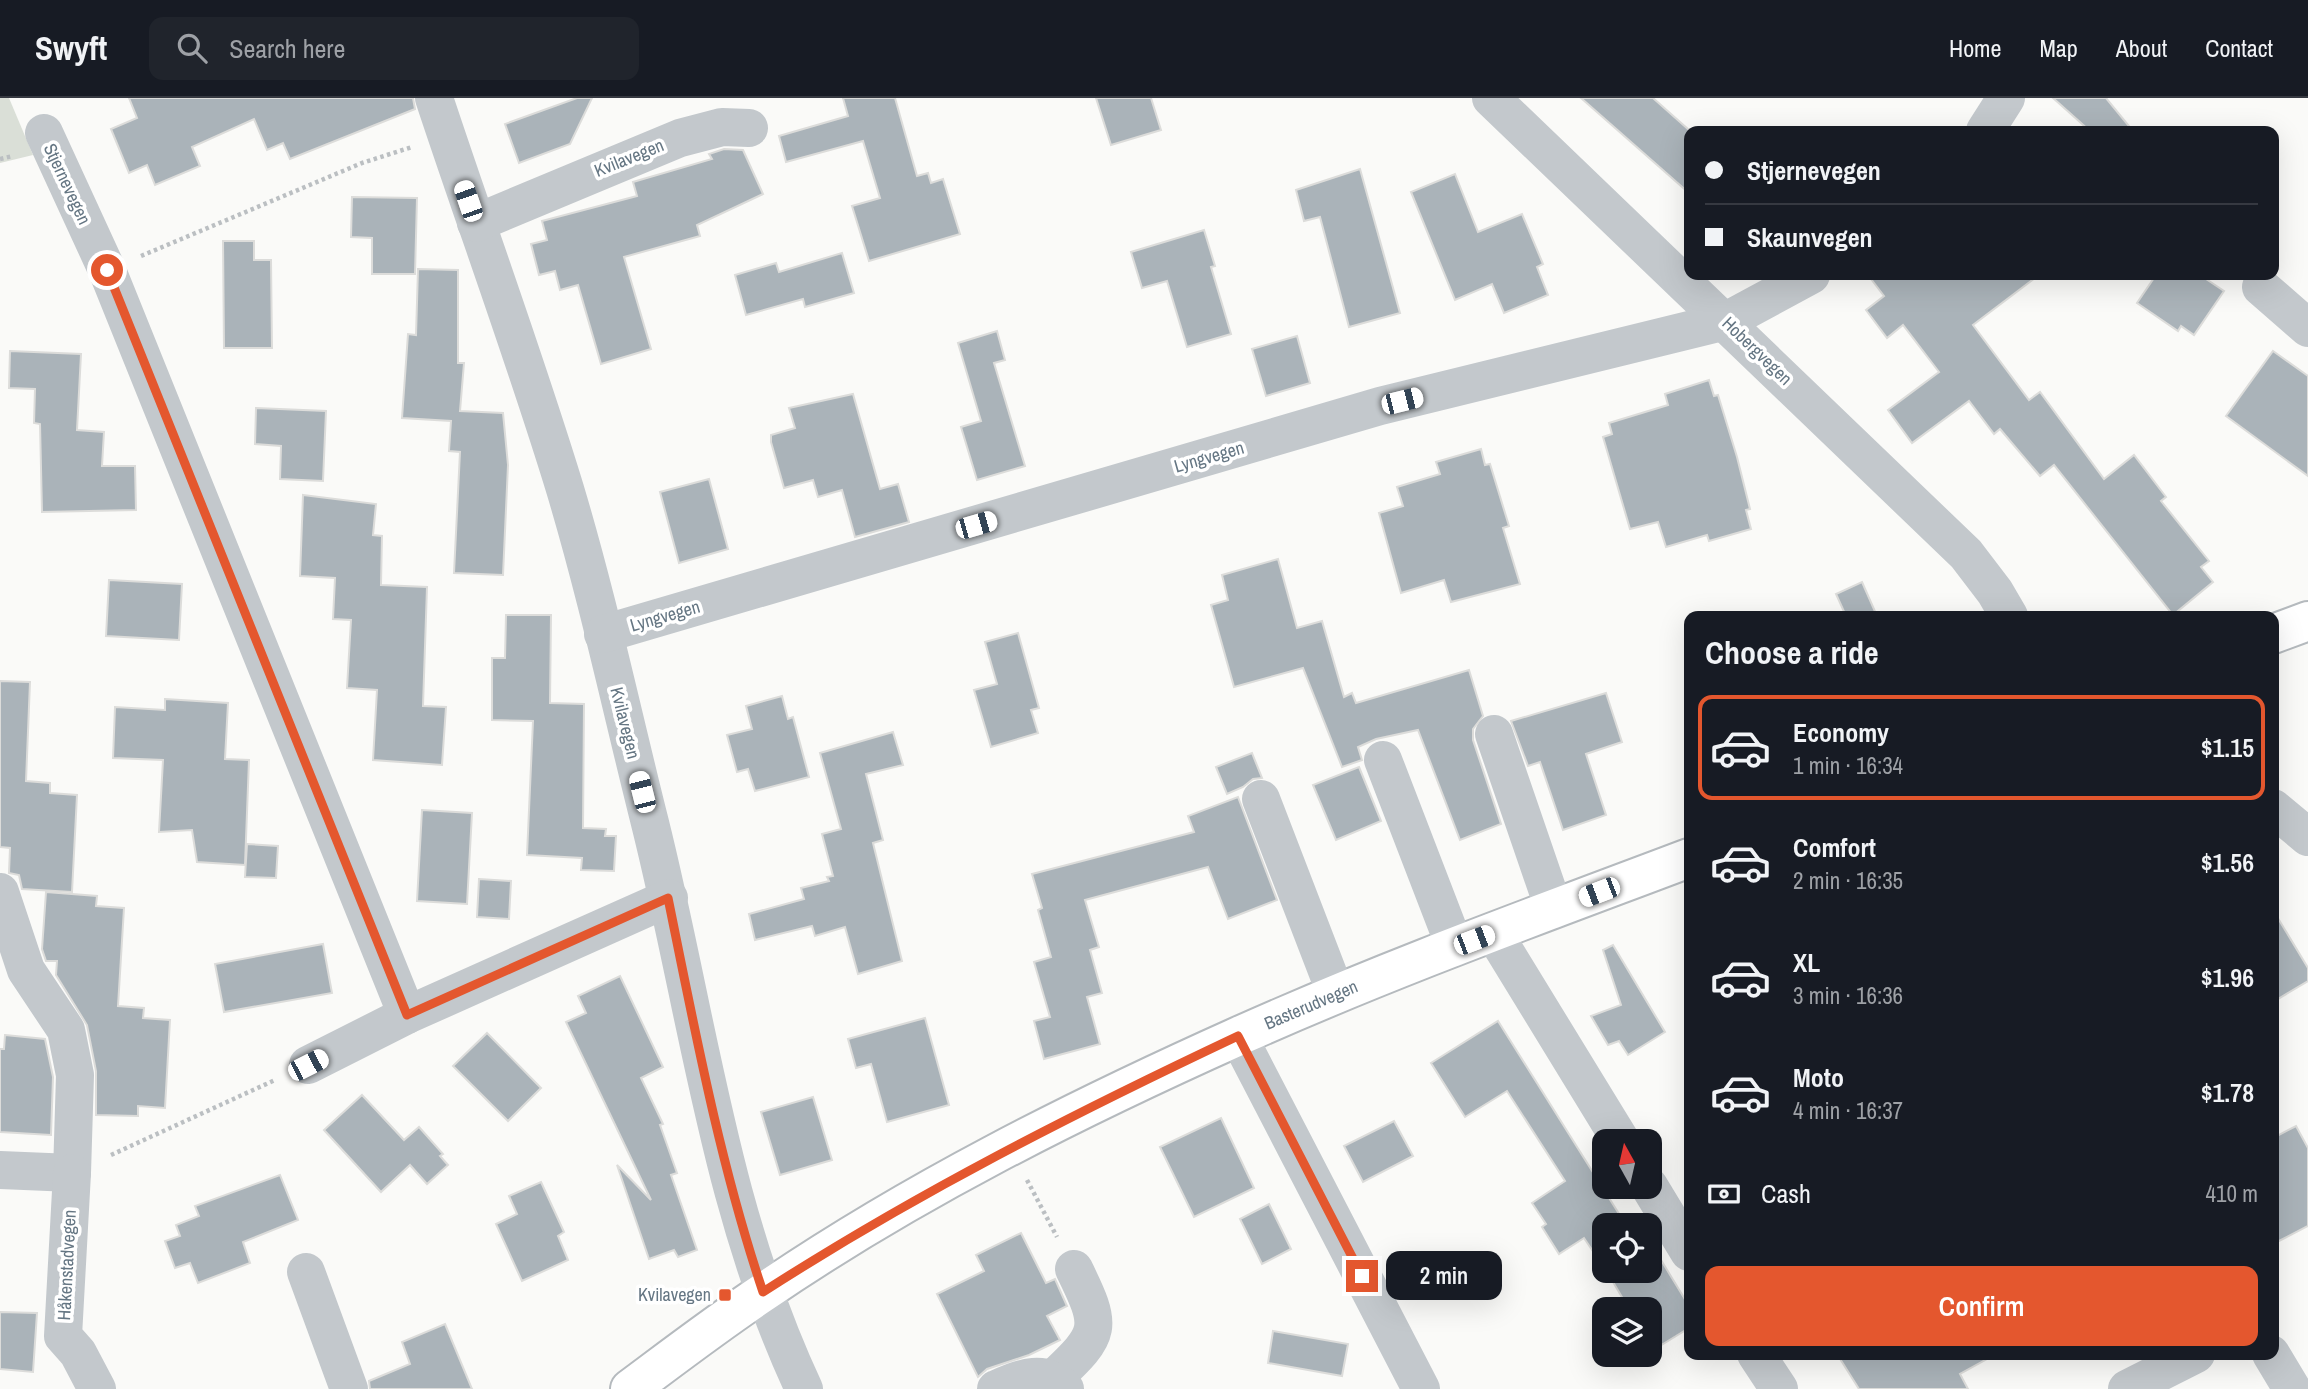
<!DOCTYPE html>
<meta charset="utf-8">
<style>
:root{--surface:#171b24;--page:#20242c;--text:#f1f3f6;--muted:#9ea1a6;--line:#363941;--accent:#e4572e}
body{margin:0;font-family:"Archivo Narrow",sans-serif;background:var(--page);color:var(--text);height:100vh;display:flex;flex-direction:column;font-size:26px;white-space:nowrap}
*{box-sizing:border-box;margin:0}
p{font-size:23px;color:var(--muted)}
.icon{flex:none;width:38px;height:38px;fill:none;stroke:currentColor;stroke-width:2;stroke-linecap:round;stroke-linejoin:round}
.map{position:relative;flex:1;overflow:hidden}
.side{position:absolute;left:1684px;top:513px;width:595px;height:749px;display:flex;flex-direction:column;background:var(--surface);border-radius:14px;box-shadow:0 7px 28px #0002}
.side>*{flex:none}
.top-card{position:absolute;left:1684px;top:28px;width:595px;height:154px;border-radius:14px;box-shadow:0 7px 28px #0002;display:grid;align-content:center;height:154px;padding:0 21px;background:var(--surface)}
.needle{width:46px;rotate:352deg}
.tools{position:absolute;left:1592px;top:1031px;display:grid;gap:14px}
.tools a{display:grid;place-items:center;width:70px;height:70px;border-radius:14px;background:var(--surface);box-shadow:0 7px 28px #0002;font-size:35px}
.end{position:absolute;width:32px;height:32px;margin:-16px;border:9px solid #e4572e;background:#fff;box-shadow:0 0 0 4px #fff}
.from{border-radius:50%}
.bubble{position:absolute;height:49px;border-radius:14px;background:var(--surface);box-shadow:0 7px 28px #0002;font-size:23px;font-weight:600;line-height:49px;text-align:center}
.car{position:absolute;width:21px;height:42px;margin:-21px -10px;border-radius:9px;box-shadow:0 0 5px 2px #0007;background:linear-gradient(#fff 24%,#345 0 40%,#fff 0 76%,#345 0 86%,#fff 0)}
.top-card b{display:flex;align-items:center;gap:24px;height:66px;font-size:26px}
.top-card b+b{border-top:2px solid var(--line)}
.top-card i{width:18px;height:18px;background:var(--text)}
ul{padding:0;list-style:none}
li{display:flex;align-items:center;gap:21px;height:105px;margin:0 14px 10px;padding:0 7px;border:4px solid transparent;border-radius:14px}
li div{flex:1}
li b{display:block;font-size:26px}
li em{font-style:normal;font-weight:600}
li.active{border-color:var(--accent)}
li>.icon{width:63px;height:63px;stroke-width:1.5}
h2{padding:0 21px;font-size:32px;line-height:84px}
.pay{display:flex;align-items:center;gap:18px;height:77px;padding:0 21px;font-size:26px}
.pay p{margin-inline-start:auto}
.primary-button{display:flex;gap:14px;margin-top:auto;padding:14px 21px}
.primary-button a{flex:1;height:80px;border-radius:14px;background:var(--accent);color:#fff;font-size:28px;font-weight:600;line-height:80px;text-align:center}
header{display:flex;align-items:center;gap:42px;box-sizing:border-box;height:98px;padding:0 35px;background:var(--surface);border-bottom:2px solid var(--line)}
header strong{font-size:33px}
nav{display:flex;gap:38px;margin-inline-start:auto;font-size:24px}
.search{width:490px;height:63px;background:var(--page);display:flex;align-items:center;gap:18px;box-sizing:border-box;padding:0 24px;border-radius:14px;color:var(--muted);font-size:26px}
.map>svg:first-child{display:block}
.green{fill:#dadfd7}
.building{fill:#aab3b9;stroke:#dcdcda;stroke-width:2}
.lines{fill:none;stroke-linecap:round;stroke-linejoin:round}
.major-casing{stroke:#b5babe;stroke-width:42}
.path{stroke:#bbbfc2;stroke-width:4.5;stroke-dasharray:3.5 3.5;stroke-linecap:butt}
.minor{stroke:#c3c8cc;stroke-width:38}
.major{stroke:#fff;stroke-width:38}
.route{stroke:#e4572e;stroke-width:9}
.poi-dot{fill:#e4572e;stroke:#fff;stroke-width:2.5}
.labels{text-anchor:middle;stroke-width:7;stroke-linejoin:round;paint-order:stroke}
.street-label{font-size:18px;fill:#657683;stroke:#fff}
.poi-label{font-size:18px;fill:#657683;stroke:#fff;text-anchor:end}
</style>
<header>
<strong>Swyft</strong>
<div class="search"><svg class="icon" aria-label="search" viewBox="0 0 24 24"><circle cx="10" cy="10" r="6"/><path d="M15 15l6 6"/></svg>Search here</div>
<nav><a>Home</a><a>Map</a><a>About</a><a>Contact</a></nav>
</header>
<div class="map">
<svg width="2308" height="1291" viewBox="0 0 2308 1291">
<rect width="100%" height="100%" fill="#fafaf8"/>
<!-- green -->
<polygon class="green" points="0,0 9,0 33,57 0,65"/>
<!-- building -->
<g class="building">
<polygon points="129,0 413,0 415,11 290,61 283,45 267,52 254,21 192,49 200,68 155,87 147,67 129,75 111,31 137,20"/>
<polygon points="577,0 592,0 570,46 519,65 505,26"/>
<polygon points="843,0 895,0 917,78 928,75 931,85 943,81 960,136 869,163 852,108 880,100 863,43 786,64 779,38 848,18"/>
<polygon points="1096,0 1151,0 1161,32 1111,47"/>
<polygon points="1581,0 1653,0 1689,32 1689,95"/>
<polygon points="2053,0 2106,0 2133,33 2090,33"/>
<polygon points="724,51 743,52 763,96 697,127 700,138 624,159 651,251 601,266 578,187 560,192 555,173 539,177 531,146 547,142 542,123 637,98 633,84 712,61 709,56"/>
<polygon points="1360,71 1400,215 1349,229 1320,119 1304,123 1296,92"/>
<polygon points="1455,76 1478,134 1522,116 1543,166 1537,169 1548,197 1504,215 1492,186 1455,202 1411,94"/>
<polygon points="352,99 417,100 415,176 372,176 372,140 351,139"/>
<polygon points="1204,132 1215,168 1211,169 1231,236 1187,249 1167,183 1142,190 1131,154"/>
<polygon points="223,143 254,143 254,162 271,162 272,250 224,250"/>
<polygon points="842,155 854,195 805,209 803,201 746,217 735,177 776,165 779,174"/>
<polygon points="418,171 458,172 458,265 464,265 460,313 503,315 508,367 503,477 454,475 460,354 449,353 451,323 402,320 408,236 416,237"/>
<polygon points="1868,177 2039,177 1973,227 2029,302 2040,294 2104,381 2134,357 2166,399 2161,403 2209,463 2201,469 2213,484 2173,517 2054,367 2040,378 2000,331 1994,336 1969,303 1912,345 1888,312 1939,274 1903,227 1887,240 1866,212 1884,198"/>
<polygon points="2156,177 2200,177 2224,193 2194,237 2181,228 2178,233 2137,205"/>
<polygon points="997,233 1005,262 994,265 1025,368 977,382 961,329 981,323 958,245"/>
<polygon points="1297,238 1310,285 1266,298 1252,251"/>
<polygon points="10,253 81,256 77,332 104,334 102,368 135,368 136,412 42,414 40,326 34,325 35,291 9,290"/>
<polygon points="2273,253 2308,278 2308,378 2226,318"/>
<polygon points="1709,282 1714,298 1718,297 1737,359 1750,411 1746,412 1751,431 1709,443 1707,437 1666,449 1658,424 1630,431 1603,339 1612,336 1609,325 1668,307 1665,296"/>
<polygon points="853,296 880,391 898,386 909,424 855,439 842,392 818,399 813,382 784,390 771,344 771,337 795,330 789,310"/>
<polygon points="256,310 326,313 323,383 280,381 281,348 255,346"/>
<polygon points="1481,351 1485,367 1490,366 1509,428 1503,430 1520,486 1451,504 1444,482 1401,495 1379,415 1403,408 1397,389 1440,376 1436,364"/>
<polygon points="709,381 728,451 679,465 660,394"/>
<polygon points="303,397 376,406 373,437 382,438 381,487 427,489 423,608 446,609 442,667 373,662 377,592 347,590 351,522 333,521 335,480 300,478"/>
<polygon points="1278,461 1297,530 1322,523 1344,599 1352,595 1356,605 1469,572 1483,618 1473,631 1473,642 1501,726 1460,742 1418,632 1376,641 1358,649 1362,662 1342,669 1303,570 1234,589 1211,507 1228,502 1222,477"/>
<polygon points="109,482 182,486 179,542 106,538"/>
<polygon points="1862,484 1877,518 1846,518 1836,496"/>
<polygon points="506,517 551,517 550,605 584,606 583,730 606,731 605,738 616,738 614,773 581,772 582,760 527,757 533,623 492,622 492,560 505,560"/>
<polygon points="1018,535 1039,610 1031,612 1038,635 991,649 974,592 997,586 985,544"/>
<polygon points="0,583 30,584 26,683 50,685 50,695 77,697 72,794 22,791 19,777 9,775 10,750 0,749"/>
<polygon points="1606,595 1622,644 1586,656 1606,717 1563,732 1540,664 1528,668 1511,623"/>
<polygon points="782,598 788,621 793,619 809,679 755,693 748,671 737,674 727,637 752,631 746,608"/>
<polygon points="165,601 228,605 225,661 249,662 245,767 197,764 192,732 159,734 163,662 113,660 115,609 165,612"/>
<polygon points="893,634 903,667 866,676 883,742 873,745 902,863 858,876 845,829 815,838 812,828 755,842 749,816 804,801 801,790 829,783 827,779 833,778 822,736 841,731 820,655"/>
<polygon points="1252,655 1262,680 1253,681 1243,689 1227,696 1216,669"/>
<polygon points="1359,669 1381,723 1336,742 1313,687"/>
<polygon points="1238,699 1277,802 1228,821 1208,769 1085,802 1099,849 1090,852 1102,895 1087,899 1100,946 1044,961 1034,923 1050,919 1034,864 1051,859 1038,812 1042,810 1032,776 1194,734 1188,718"/>
<polygon points="422,712 472,715 467,806 417,803"/>
<polygon points="247,746 278,748 276,780 245,779"/>
<polygon points="479,781 511,783 509,821 477,819"/>
<polygon points="46,794 97,798 96,808 124,810 118,908 144,910 143,920 170,922 165,1010 138,1008 138,1018 96,1017 96,973 87,927 56,877 57,863 46,863 42,851"/>
<polygon points="2273,812 2308,870 2308,883 2273,904"/>
<polygon points="323,846 332,895 224,914 215,866"/>
<polygon points="1613,847 1665,934 1628,957 1619,943 1608,947 1591,918 1621,907 1603,852"/>
<polygon points="620,878 663,969 641,980 663,1026 660,1027 677,1075 671,1077 697,1152 678,1159 674,1152 649,1161 617,1067 651,1102 566,924 586,915 578,898"/>
<polygon points="925,920 949,1007 887,1024 871,966 856,970 848,941"/>
<polygon points="1498,923 1626,1127 1605,1127 1605,1171 1584,1140 1559,1156 1542,1129 1546,1126 1532,1105 1565,1083 1507,993 1465,1019 1431,965"/>
<polygon points="487,935 541,990 508,1023 453,968"/>
<polygon points="5,937 45,941 53,979 51,1037 0,1034 0,951 4,951"/>
<polygon points="362,997 404,1042 419,1029 443,1056 440,1058 448,1067 427,1086 410,1067 381,1094 324,1032"/>
<polygon points="813,999 832,1062 780,1077 761,1014"/>
<polygon points="1221,1020 1254,1090 1194,1119 1160,1049"/>
<polygon points="1394,1023 1413,1058 1363,1084 1344,1048"/>
<polygon points="2296,1028 2308,1050 2308,1128 2273,1146 2273,1040"/>
<polygon points="280,1077 298,1122 243,1144 250,1165 198,1185 190,1165 175,1170 165,1143 180,1138 176,1127 199,1118 195,1108"/>
<polygon points="541,1084 564,1134 558,1138 568,1162 522,1183 496,1126 517,1116 509,1098"/>
<polygon points="1269,1106 1291,1151 1262,1166 1240,1121"/>
<polygon points="1021,1135 1046,1185 1055,1181 1067,1208 1047,1218 1060,1242 1029,1257 987,1271 978,1279 937,1196 984,1173 976,1157"/>
<polygon points="1661,1162 1686,1203 1689,1230 1650,1254 1650,1211 1629,1211 1606,1172 1650,1172 1650,1164 1653,1167"/>
<polygon points="0,1214 37,1215 33,1274 0,1271"/>
<polygon points="445,1226 472,1291 370,1291 369,1283 410,1266 402,1244"/>
<polygon points="1273,1233 1348,1246 1342,1278 1268,1265"/>
<polygon points="1837,1256 1996,1256 1960,1276 1968,1291 1859,1291"/>
</g>
<g class="lines">
<defs>
<g id="major">
<polyline points="2273,536 2308,523"/>
<path d="M630 1291C673 1259 716 1226 761 1196 910 1094 1074 1012 1239 938 1386 872 1538 817 1689 760"/>
</g>
</defs>
<!-- major casing -->
<use href="#major" class="major-casing"/>
<!-- path -->
<g class="path">
<polyline points="0,61 13,58"/>
<polyline points="141,158 362,65 412,49"/>
<polyline points="111,1057 275,982"/>
<polyline points="1027,1082 1057,1139"/>
</g>
<!-- minor -->
<g class="minor">
<path d="M434 0C477 130 525 260 565 391 598 501 622 614 650 725 698 917 719 1110 804 1291"/>
<polyline points="1491,0 1966,456 1995,494 2009,518"/>
<polyline points="1985,33 2006,0"/>
<polyline points="44,35 107,172 407,917"/>
<polyline points="476,125 680,40 722,29 749,30"/>
<polyline points="2261,189 2308,230"/>
<polyline points="603,536 1380,308 1726,223 1811,177"/>
<polyline points="1494,636 1554,811"/>
<polyline points="1383,662 1455,849"/>
<polyline points="1261,701 1336,896"/>
<polyline points="2273,710 2308,739"/>
<polyline points="0,794 26,872 66,932 75,977 72,1075 0,1072"/>
<polyline points="1493,834 1621,1043"/>
<polyline points="1238,938 1421,1291"/>
<polyline points="308,967 407,917 669,800"/>
<polyline points="72,1075 63,1238 78,1255 97,1291"/>
<polyline points="1649,1088 1689,1154"/>
<polyline points="306,1174 349,1291"/>
<polyline points="1756,1256 1779,1291"/>
<polyline points="2271,1256 2292,1291"/>
<path d="M1054 1280C1102 1235 1103 1230 1074 1171"/>
<path d="M996 1291C1022 1280 1043 1270 1065 1291"/>
<polyline points="2127,1291 2196,1256"/>
</g>
<!-- major -->
<use href="#major" class="major"/>
</g>
<g class="lines">
<!-- route -->
<path class="route" d="M107 172 407 917 668 800C695 933 720 1066 763 1194 915 1096 1075 1015 1238 938L1362 1178"/>
</g>
<!-- markers -->
<rect class="poi-dot" x="718" y="1190" width="14" height="14" rx="3.5"/>
<g class="labels">
<!-- street labels -->
<g class="street-label">
<text transform="translate(629 60) rotate(-22)" y="6">Kvilavegen</text>
<text transform="translate(67 86) rotate(65)" y="6">Stjernevegen</text>
<text transform="translate(1757 253) rotate(44)" y="6">Hobergvegen</text>
<text transform="translate(1209 359) rotate(-16)" y="6">Lyngvegen</text>
<text transform="translate(665 518) rotate(-16)" y="6">Lyngvegen</text>
<text transform="translate(625 625) rotate(76)" y="6">Kvilavegen</text>
<text transform="translate(1311 907) rotate(-23)" y="6">Basterudvegen</text>
<text transform="translate(67 1167) rotate(-87)" y="6">Håkenstadvegen</text>
</g>
<!-- poi labels -->
<g class="poi-label">
<text x="711" y="1203">Kvilavegen</text>
</g>
</g>
</svg>
<div class="tools">
<a><svg class="needle" viewBox="-14 -14 28 28"><path d="M0-13l5 13h-10z" fill="#e53935"/><path d="M0 13l5-13h-10z" fill="#9ea1a6"/></svg></a>
<a><svg class="icon" aria-label="locate" viewBox="0 0 24 24"><circle cx="12" cy="12" r="6"/><path d="M12 2v4M12 18v4M2 12h4M18 12h4"/></svg></a>
<a><svg class="icon" aria-label="layers" viewBox="0 0 24 24"><path d="M12 4l9 5-9 5-9-5zM3 14l9 5 9-5"/></svg></a>
</div>
<i class="end from" style="left:107px;top:172px"></i>
<i class="end" style="left:1362px;top:1178px"></i>
<div class="bubble" style="left:1386px;top:1153px;width:116px">2 min</div>
<i class="car" style="left:468px;top:103px;rotate:341deg"></i>
<i class="car" style="left:1402px;top:303px;rotate:76deg"></i>
<i class="car" style="left:976px;top:427px;rotate:74deg"></i>
<i class="car" style="left:642px;top:694px;rotate:346deg"></i>
<i class="car" style="left:1599px;top:794px;rotate:249deg"></i>
<i class="car" style="left:1474px;top:842px;rotate:69deg"></i>
<i class="car" style="left:308px;top:967px;rotate:63deg"></i>
<div class="top-card">
<b><i class="from"></i>Stjernevegen</b>
<b><i></i>Skaunvegen</b>
</div>
<section class="side">
<h2>Choose a ride</h2>
<ul>
<li class="active"><svg class="icon" aria-label="car" viewBox="0 0 24 24"><path d="M5 17H2v-5l4-1 3-4h7l3 4 3 1v5h-3M9 17h6M6 11h13"/><circle cx="7" cy="17" r="2"/><circle cx="17" cy="17" r="2"/></svg><div><b>Economy</b><p>1 min · 16:34</p></div><em>$1.15</em></li>
<li><svg class="icon" aria-label="car" viewBox="0 0 24 24"><path d="M5 17H2v-5l4-1 3-4h7l3 4 3 1v5h-3M9 17h6M6 11h13"/><circle cx="7" cy="17" r="2"/><circle cx="17" cy="17" r="2"/></svg><div><b>Comfort</b><p>2 min · 16:35</p></div><em>$1.56</em></li>
<li><svg class="icon" aria-label="car" viewBox="0 0 24 24"><path d="M5 17H2v-5l4-1 3-4h7l3 4 3 1v5h-3M9 17h6M6 11h13"/><circle cx="7" cy="17" r="2"/><circle cx="17" cy="17" r="2"/></svg><div><b>XL</b><p>3 min · 16:36</p></div><em>$1.96</em></li>
<li><svg class="icon" aria-label="car" viewBox="0 0 24 24"><path d="M5 17H2v-5l4-1 3-4h7l3 4 3 1v5h-3M9 17h6M6 11h13"/><circle cx="7" cy="17" r="2"/><circle cx="17" cy="17" r="2"/></svg><div><b>Moto</b><p>4 min · 16:37</p></div><em>$1.78</em></li>
</ul>
<div class="pay"><svg class="icon" aria-label="cash" viewBox="0 0 24 24"><path d="M3 7h18v10H3z"/><circle cx="12" cy="12" r="2"/></svg>Cash<p>410 m</p></div>
<div class="primary-button"><a>Confirm</a></div>
</section>
</div>
